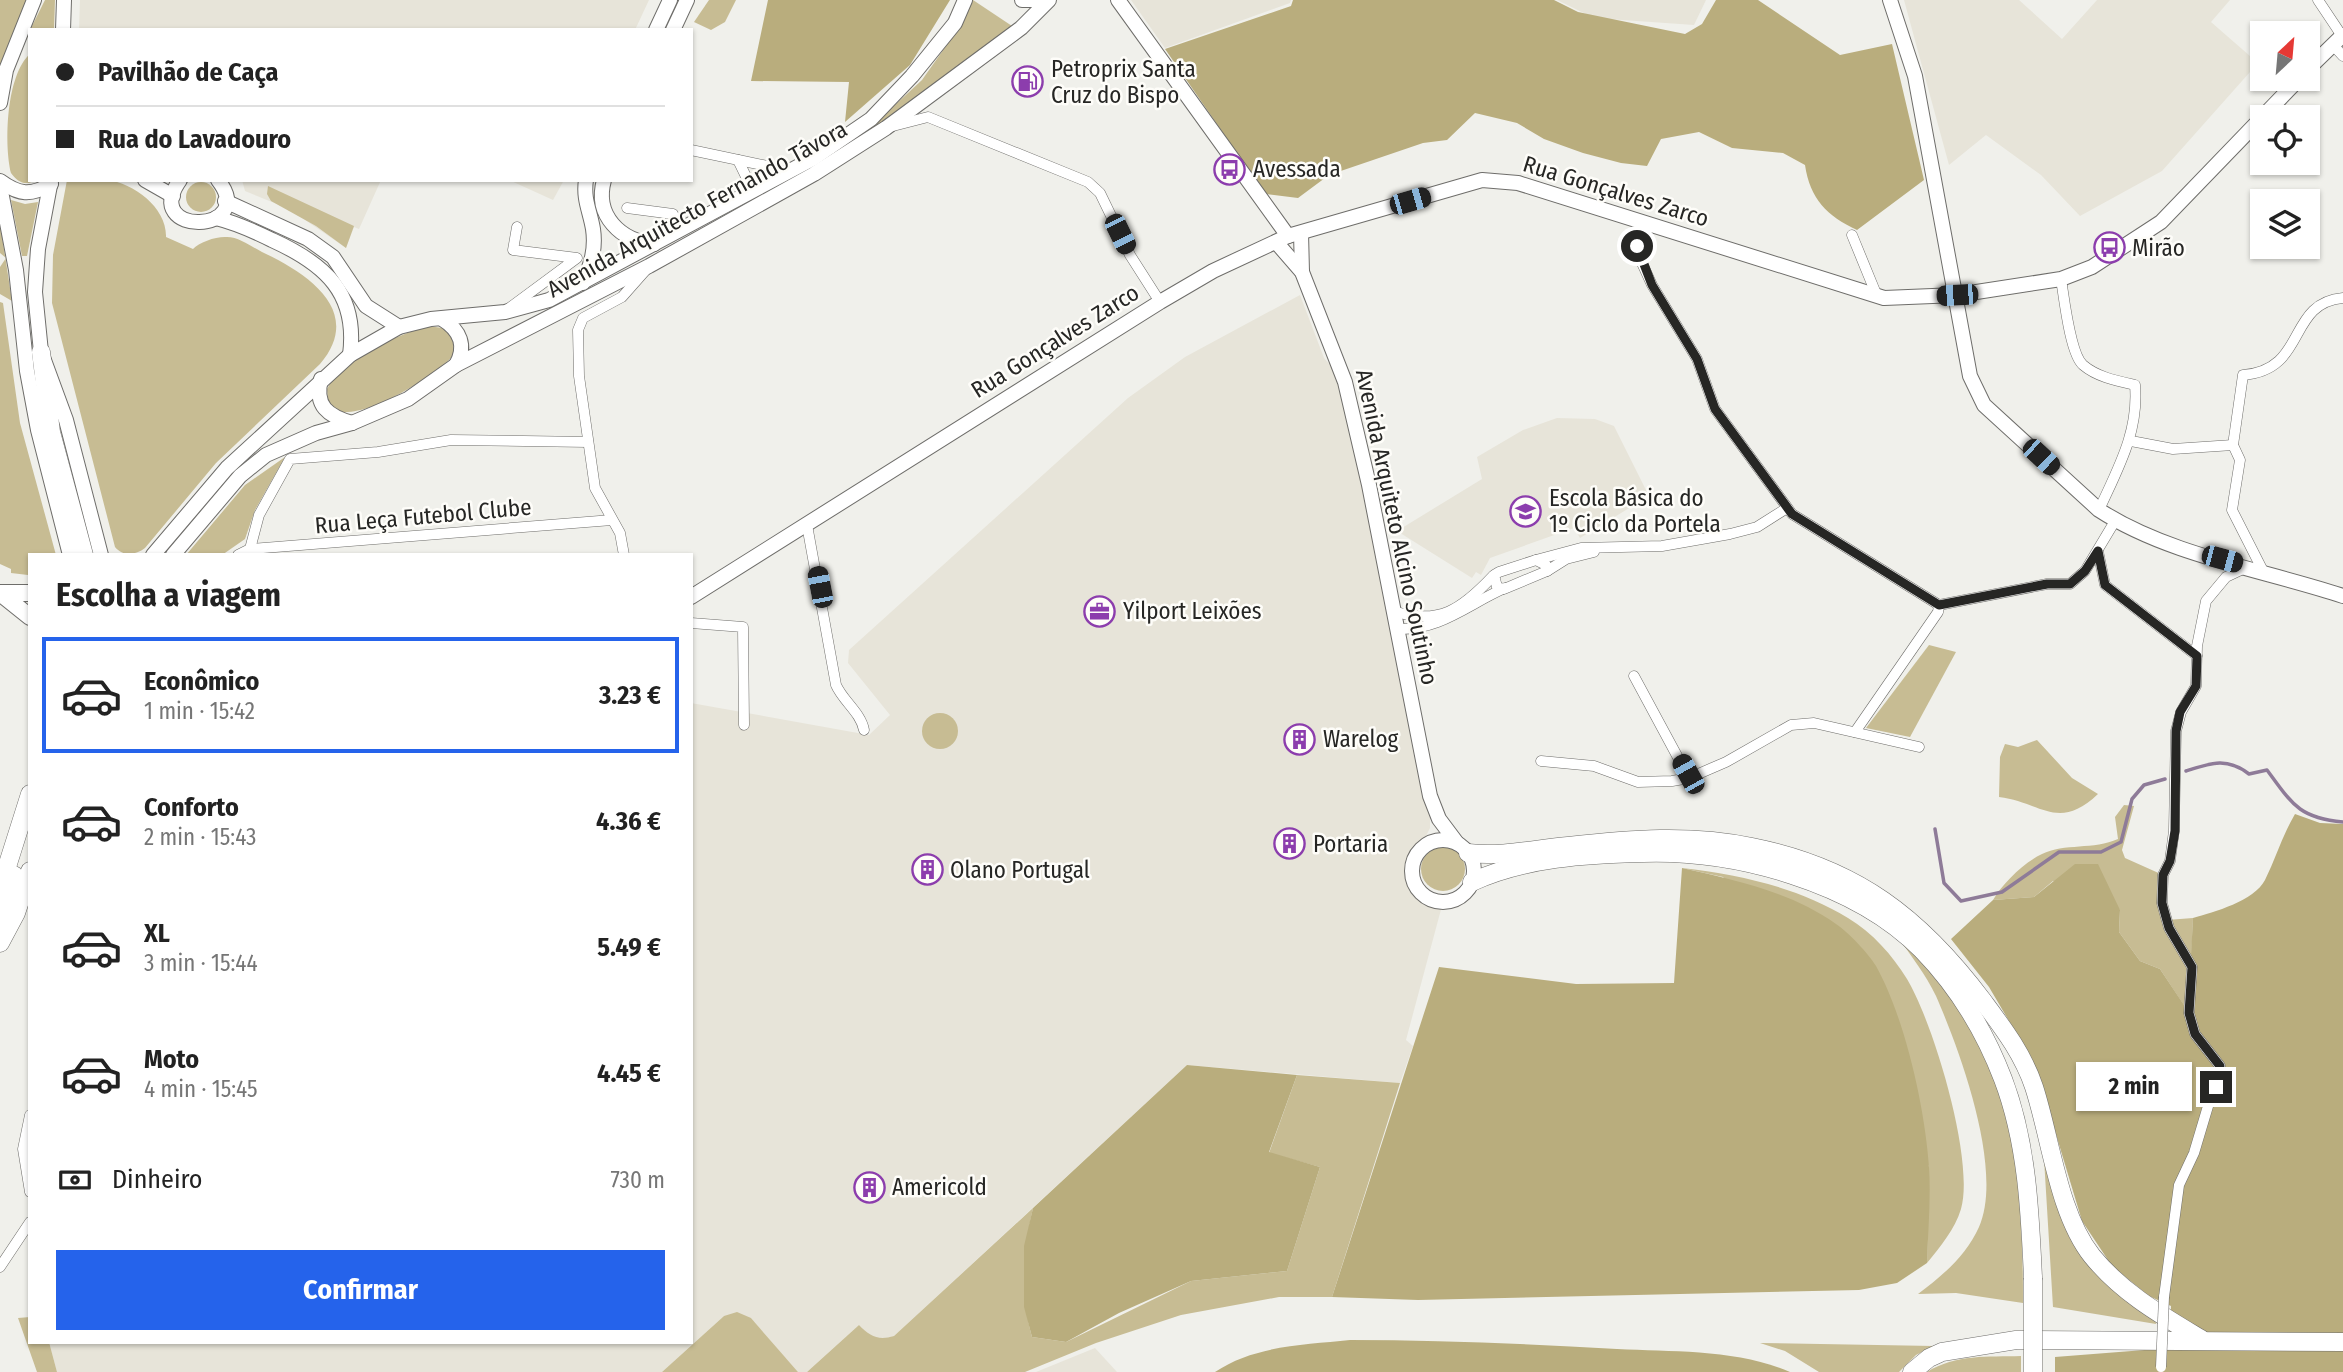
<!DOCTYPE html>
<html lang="pt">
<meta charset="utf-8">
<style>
:root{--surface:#fff;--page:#f6f6f6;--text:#222;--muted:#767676;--line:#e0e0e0;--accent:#2563eb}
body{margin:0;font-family:"Fira Sans Condensed",sans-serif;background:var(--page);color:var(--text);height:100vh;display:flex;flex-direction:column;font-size:26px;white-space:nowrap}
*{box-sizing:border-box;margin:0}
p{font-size:23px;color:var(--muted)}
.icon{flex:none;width:38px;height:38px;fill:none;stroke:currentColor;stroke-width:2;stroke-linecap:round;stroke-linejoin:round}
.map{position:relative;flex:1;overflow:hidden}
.details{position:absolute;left:28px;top:553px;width:665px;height:791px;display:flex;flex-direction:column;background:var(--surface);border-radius:0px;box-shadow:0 2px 5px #0004}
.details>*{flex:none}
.banner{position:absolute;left:28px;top:28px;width:665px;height:154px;border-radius:0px;box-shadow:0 2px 5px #0004;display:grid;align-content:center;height:154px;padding:0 28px;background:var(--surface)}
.needle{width:46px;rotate:26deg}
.buttons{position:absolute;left:2250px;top:21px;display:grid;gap:14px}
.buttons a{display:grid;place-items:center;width:70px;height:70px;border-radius:0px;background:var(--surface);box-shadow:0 2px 5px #0004;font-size:35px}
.end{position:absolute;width:32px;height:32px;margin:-16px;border:9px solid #262624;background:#fff;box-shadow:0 0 0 4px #fff}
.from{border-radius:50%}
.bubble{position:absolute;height:49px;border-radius:0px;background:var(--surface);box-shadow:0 2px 5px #0004;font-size:23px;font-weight:700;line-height:49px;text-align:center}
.car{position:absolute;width:21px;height:42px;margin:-21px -10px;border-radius:9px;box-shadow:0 0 5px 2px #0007;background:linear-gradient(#222 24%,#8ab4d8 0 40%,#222 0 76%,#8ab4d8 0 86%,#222 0)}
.banner b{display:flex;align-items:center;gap:24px;height:66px;font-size:26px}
.banner b+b{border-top:2px solid var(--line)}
.banner i{width:18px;height:18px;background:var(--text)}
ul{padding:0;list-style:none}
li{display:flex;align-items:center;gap:21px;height:116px;margin:0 14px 10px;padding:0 14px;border:4px solid transparent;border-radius:0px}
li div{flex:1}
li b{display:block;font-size:26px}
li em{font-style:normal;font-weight:700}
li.on{border-color:var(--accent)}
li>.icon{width:63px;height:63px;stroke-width:1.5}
h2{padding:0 28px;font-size:32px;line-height:84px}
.pay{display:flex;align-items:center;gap:18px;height:77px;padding:0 28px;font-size:26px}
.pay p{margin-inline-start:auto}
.primary-button{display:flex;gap:14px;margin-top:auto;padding:14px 28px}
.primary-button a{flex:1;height:80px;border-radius:0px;background:var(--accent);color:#fff;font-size:28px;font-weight:700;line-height:80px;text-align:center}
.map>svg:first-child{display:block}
.built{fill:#e7e4d9}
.green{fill:#c7bc93}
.forest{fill:#b9ad7d}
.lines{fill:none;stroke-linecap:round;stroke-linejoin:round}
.stream{stroke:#8e7b98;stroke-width:3.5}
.street-casing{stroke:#6e6d6a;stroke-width:11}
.secondary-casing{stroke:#6e6d6a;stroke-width:16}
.primary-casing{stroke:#6e6d6a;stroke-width:18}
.highway-casing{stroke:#6e6d6a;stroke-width:19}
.street{stroke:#fff;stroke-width:10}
.secondary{stroke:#fff;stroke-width:14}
.primary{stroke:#fff;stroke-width:16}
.highway{stroke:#fff;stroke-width:18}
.street-bridge-casing{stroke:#6e6d6a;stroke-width:11;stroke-linecap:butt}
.highway-bridge-casing{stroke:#6e6d6a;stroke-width:19;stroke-linecap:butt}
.street-bridge{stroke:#fff;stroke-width:10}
.highway-bridge{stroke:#fff;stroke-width:18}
.route{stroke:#262624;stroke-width:9}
.labels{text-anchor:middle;stroke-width:5;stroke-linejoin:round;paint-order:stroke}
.poi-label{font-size:23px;fill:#262624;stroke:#fefdf9;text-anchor:start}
.street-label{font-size:23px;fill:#262624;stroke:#fefdf9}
</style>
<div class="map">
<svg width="2343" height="1372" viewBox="0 0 2343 1372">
<rect width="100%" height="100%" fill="#f0f0eb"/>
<!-- built -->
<g class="built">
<polygon points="80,0 649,0 635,30 79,30"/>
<polygon points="1131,0 1291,0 1290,3 1165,48"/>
<polygon points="1557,0 1706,0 1694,25 1594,18"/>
<polygon points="1904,0 2019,0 2062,39 2097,0 2230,0 2211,22 2258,63 2162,171 2080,216 2041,175 1986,135 1949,165"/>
<polygon points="242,180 381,180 359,229 354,227 346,248 289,209 245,191"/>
<polygon points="509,180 564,180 553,200"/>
<polygon points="1300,295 1324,358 1345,382 1430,796 1430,828 1414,860 1412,875 1423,894 1443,902 1406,1040 1413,1046 1400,1083 1187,1065 894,1336 882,1340 868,1334 859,1325 807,1372 798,1372 751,1318 724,1316 662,1372 57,1372 49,1342 691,1342 691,703 869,735 890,715 848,663 849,650 1128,398 1185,357"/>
<polygon points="1557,418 1595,419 1614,426 1649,496 1580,538 1574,528 1490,558 1481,575 1476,572 1472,578 1397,531 1482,479 1477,457 1523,430"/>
<polygon points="1095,1348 1117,1372 1036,1372"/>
</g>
<!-- green -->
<g class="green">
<polygon points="0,0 27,0 0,67"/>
<polygon points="45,0 55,0 54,30 30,30"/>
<polygon points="709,0 736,0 725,22 711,30 694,22"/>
<polygon points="973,0 1012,26 854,143 922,80 946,46"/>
<path d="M30 54V180H36C26 186 18 183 11 173 4 144 6 75 30 54Z"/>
<path d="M67 180C80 180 94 179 107 180 134 183 167 208 166 237L193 249C199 242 217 236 227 237 239 237 252 247 262 252 307 273 365 311 320 364L216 463 145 548C136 555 123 557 115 547L52 303 53 255Z"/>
<circle cx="201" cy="197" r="15"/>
<polygon points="268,186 354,226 346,248 316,226 271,201 267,194"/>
<polygon points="11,200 25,204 38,202 27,256 22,256"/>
<polygon points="0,223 12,301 0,294 0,267 6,258 0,253"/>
<polygon points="0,302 3,303 20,423 56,555 30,555 28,575 11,573 11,569 0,564"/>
<path d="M427 326 443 328 453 338V356C433 377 365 420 336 411L328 402 327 389C344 355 393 338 427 326Z"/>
<polygon points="285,457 255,510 245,539 222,555 186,555 245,485"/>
<polygon points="1929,645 1956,652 1910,737 1866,728"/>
<circle cx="940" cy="731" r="18"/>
<path d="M2037 740 2072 778 2098 794C2058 832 2041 802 1999 797L2000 757 2005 744 2018 747Z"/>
<path d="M2124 805 2134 806 2122 850 2125 858 2163 875 2167 920 2193 918 2189 1013 2160 969 2140 961 2119 932 2120 910 2053 881 2034 897 1993 900C2003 883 2023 863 2042 854 2064 843 2094 850 2118 839L2115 817Z"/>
<circle cx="1443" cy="869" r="22"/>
<path d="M1682 868C1741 875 1797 887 1848 918 1873 933 1892 955 1907 979 1933 1022 1975 1160 1961 1209 1955 1229 1940 1247 1927 1263L1929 1166 1723 877Z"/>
<path d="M1898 937C1921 960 1944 982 1962 1009 2018 1096 2023 1204 2023 1303L1956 1293 1918 1294C1942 1276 1966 1256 1979 1227 2004 1170 1960 1051 1936 996 1926 975 1911 956 1898 937Z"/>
<path d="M1297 1075 1400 1083 1332 1297H1279L1181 1315 1096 1343 1025 1372H807L859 1325C870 1336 878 1341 894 1336L1033 1208C1023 1252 1020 1293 1032 1337L1066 1342 1191 1281 1287 1271 1320 1167 1269 1153Z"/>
<polygon points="2043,1142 2067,1222 2155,1317 2156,1324 2053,1307"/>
<polygon points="737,1312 751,1318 798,1372 662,1372 724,1316"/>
<polygon points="30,1317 30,1342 49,1342 57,1372 37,1372 18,1318"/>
<polygon points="1760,1343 1934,1346 1916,1355 1899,1372 1819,1372 1785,1351"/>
<path d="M2021 1356V1372H1927C1956 1354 1988 1357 2021 1356Z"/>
</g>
<!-- forest -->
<g class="forest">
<polygon points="768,0 950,0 910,65 845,122 849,82 751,81"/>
<path d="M1293 0H1554L1578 12 1685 34 1702 24 1716 0H1758L1840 55 1892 44 1924 180 1857 230C1827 216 1810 199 1805 165L1783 153 1732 148 1699 132 1661 139 1647 166 1621 163 1583 153 1544 139 1517 123 1475 113 1447 140 1423 143 1329 175 1298 198 1266 194 1249 178 1230 143 1165 49 1291 6Z"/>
<path d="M2295 814 2320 823 2343 824V1372H2055V1357L2170 1348 2171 1306 2149 1296 2112 1266 2082 1221 2046 1101 2022 1043 1989 987 1951 939 1993 900 2034 897 2075 864H2098L2120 910 2119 932 2140 961 2160 969 2188 1011 2193 918C2214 912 2254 901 2265 880 2276 858 2282 836 2295 814Z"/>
<path d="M1682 868C1735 880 1791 892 1836 924 1849 933 1868 953 1876 966 1905 1018 1925 1108 1929 1167 1931 1198 1928 1231 1927 1263L1897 1283 1859 1290 1418 1300 1332 1297 1439 967 1576 984 1674 983Z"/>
<polygon points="1187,1065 1297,1075 1269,1152 1320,1167 1287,1271 1191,1281 1119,1313 1066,1342 1032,1337 1024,1307 1024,1246 1033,1208"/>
<path d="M1350 1340C1439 1340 1528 1344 1617 1349 1674 1352 1737 1349 1790 1372H1215C1255 1345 1305 1345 1350 1340Z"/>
</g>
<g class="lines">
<!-- stream -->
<g class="stream">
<path d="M2186 771C2211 763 2227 757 2249 774L2267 770C2292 804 2299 818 2343 822"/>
<polyline points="1935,829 1944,883 1961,901 2002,892 2059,852 2101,852 2121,842 2132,799 2144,785 2165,779"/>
</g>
<defs>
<g id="street">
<polyline points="2318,0 2342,36"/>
<polyline points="2332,44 2343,56"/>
<polyline points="893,126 928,117 1088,182 1100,193 1130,255 1160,302"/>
<polyline points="691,150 772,167"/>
<polyline points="738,160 753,191"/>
<polyline points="627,208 673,214 679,231"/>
<polyline points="1641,222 1637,246 1641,261 1652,285 1697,359 1715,409 1792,514 1939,605 2047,584 2070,584 2085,571 2115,521"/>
<polyline points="1852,235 1877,296"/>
<path d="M2061 279C2064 297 2070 354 2083 365 2097 377 2117 381 2135 385 2139 432 2118 468 2099 510"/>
<polyline points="508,309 577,258 513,250 517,227"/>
<polyline points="2131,441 2173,449 2233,445"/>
<path d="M807 525 836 685C843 701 861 713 864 730"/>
<polyline points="250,549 259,515 290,459 378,452 451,440 588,442"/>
<polyline points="2098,551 2105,585 2197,656"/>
<polyline points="238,555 250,549 612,520"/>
<polyline points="624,555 620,533 595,488 579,376 578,330 583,318 622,297 645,271"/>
<polyline points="1536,560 1581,548 1662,546 1730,534 1757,527 1787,508"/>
<polygon points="1536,560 1546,565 1547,571 1504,589 1497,587 1494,575 1499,572"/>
<polyline points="1547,571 1566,559 1594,552"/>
<path d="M2263 571 2232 510 2240 460 2233 445 2243 375C2308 370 2286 303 2343 298"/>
<path d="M1393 611C1439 626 1462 609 1493 576"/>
<polyline points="691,623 743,627 744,725"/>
<path d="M1396 629C1440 631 1468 604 1505 588"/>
<polyline points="1634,676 1689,778"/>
<polyline points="1855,732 1938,612 1939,605"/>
<polyline points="1541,761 1594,766 1638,782 1672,781 1689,778 1726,762 1791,725 1814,723 1919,747"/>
<polyline points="30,1115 23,1149 30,1192"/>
<polyline points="0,1267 30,1222"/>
<polyline points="2164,1297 2179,1185 2194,1153 2220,1066 2195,1034 2189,1013 2192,967 2169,928 2162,903 2163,875 2170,861 2174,831 2176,731 2181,712 2196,686 2197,646 2206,601 2226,577 2245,568"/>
</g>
<g id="secondary">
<polyline points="1022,0 1039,0"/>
<polyline points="1118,0 1288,236"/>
<path d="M1890 0 1915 76 1970 376 1984 405 2099 510C2168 555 2264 570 2343 596"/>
<polyline points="63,30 64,0"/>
<polyline points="656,30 670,0"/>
<polyline points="673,30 687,0"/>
<polyline points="2308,69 2343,35"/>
<polyline points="0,103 6,70 34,0"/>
<polyline points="51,180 38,249 35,292 41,352 66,420 101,555"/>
<polyline points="145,180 173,196"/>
<path d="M180 180C139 238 260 234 218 180"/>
<path d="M604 180C594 216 621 241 654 244"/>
<path d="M0 181C19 195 31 196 51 184"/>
<polyline points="0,186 16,270 27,371 38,430 70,555"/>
<polyline points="225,201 308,239 333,257 366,306 399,327"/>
<path d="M216 218C236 223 254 231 272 240 325 264 358 293 350 355"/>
<polyline points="1301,233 1302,272"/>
<polyline points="1276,242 1302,272 1345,382 1369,485 1430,796 1439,819 1457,843"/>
<path d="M583 283C591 265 596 249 593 229 590 211 583 199 586 180"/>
<path d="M442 319C460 330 467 346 456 365"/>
<path d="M321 379C314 406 328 416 352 423"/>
<polyline points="153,555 227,468 350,355 399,327 431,319 505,312 549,300 814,158 871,119 912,76 955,23 965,0"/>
<polyline points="173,555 240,476 266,455 316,433 352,423 408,399 456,365 649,266 814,174 886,128 1021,28 1049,0"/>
<polyline points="691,597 1160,302 1213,271 1288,236 1482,180 1518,183 1884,298 1957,295 2061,279 2092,267 2161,222 2299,79"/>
<circle cx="1443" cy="871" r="31"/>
</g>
<g id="primary">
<polyline points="0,593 30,617"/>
<polyline points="1,593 30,593"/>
</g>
<g id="highway">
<polyline points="41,352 51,432 84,555"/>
<path d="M1468 853C1502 857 1535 849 1568 846 1630 839 1691 834 1752 847 1856 868 1920 917 1983 1001 2003 1028 2023 1054 2034 1087 2051 1139 2058 1213 2092 1256 2122 1293 2161 1315 2201 1339"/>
<path d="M1472 882C1523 858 1588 854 1643 853 1735 850 1855 882 1922 950 1957 986 1985 1032 2003 1079 2027 1142 2030 1211 2033 1278"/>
<polyline points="0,889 30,794"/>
<polyline points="0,919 14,875"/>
<polyline points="0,943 16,913 30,871"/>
<polyline points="1912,1372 1929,1358 1942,1352 2016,1340 2343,1342"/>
</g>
</defs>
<!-- street casing -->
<use href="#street" class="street-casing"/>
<!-- secondary casing -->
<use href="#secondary" class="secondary-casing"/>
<!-- primary casing -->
<use href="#primary" class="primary-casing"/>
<!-- highway casing -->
<use href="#highway" class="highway-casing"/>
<!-- street -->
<use href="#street" class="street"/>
<!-- secondary -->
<use href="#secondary" class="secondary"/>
<!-- primary -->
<use href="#primary" class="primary"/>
<!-- highway -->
<use href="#highway" class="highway"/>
<defs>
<polyline id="street-bridge" points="2161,1367 2164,1297"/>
<polyline id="highway-bridge" points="2033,1278 2033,1372"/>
</defs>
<!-- street-bridge casing -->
<use href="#street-bridge" class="street-bridge-casing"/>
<!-- highway-bridge casing -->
<use href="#highway-bridge" class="highway-bridge-casing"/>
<!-- street-bridge -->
<use href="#street-bridge" class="street-bridge"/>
<!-- highway-bridge -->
<use href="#highway-bridge" class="highway-bridge"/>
</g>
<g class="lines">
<!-- route -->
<polyline class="route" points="1637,246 1652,285 1697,359 1715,409 1792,514 1939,605 2047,584 2070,584 2085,571 2098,551 2105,585 2197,656 2196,686 2180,712 2176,731 2175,831 2170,861 2163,875 2162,903 2169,928 2192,967 2189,1013 2195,1034 2220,1066 2216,1087"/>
</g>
<!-- icons -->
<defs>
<symbol id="fuel-ring" viewBox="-11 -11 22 22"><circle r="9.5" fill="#fefdf9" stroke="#8c3dad" stroke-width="1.5"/><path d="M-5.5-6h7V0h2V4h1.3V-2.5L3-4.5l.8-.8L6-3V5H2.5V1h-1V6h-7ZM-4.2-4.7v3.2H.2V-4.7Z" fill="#8c3dad"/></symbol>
<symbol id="bus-ring" viewBox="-11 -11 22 22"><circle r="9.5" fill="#fefdf9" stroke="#8c3dad" stroke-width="1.5"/><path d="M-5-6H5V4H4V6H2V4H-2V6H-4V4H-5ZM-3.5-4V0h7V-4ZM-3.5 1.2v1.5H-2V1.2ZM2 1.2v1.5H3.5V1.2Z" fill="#8c3dad"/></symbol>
<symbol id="school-ring" viewBox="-11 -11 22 22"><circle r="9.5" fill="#fefdf9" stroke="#8c3dad" stroke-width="1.5"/><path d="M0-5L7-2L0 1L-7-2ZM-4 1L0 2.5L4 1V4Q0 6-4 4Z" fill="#8c3dad"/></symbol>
<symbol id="office-ring" viewBox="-11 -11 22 22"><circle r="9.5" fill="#fefdf9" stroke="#8c3dad" stroke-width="1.5"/><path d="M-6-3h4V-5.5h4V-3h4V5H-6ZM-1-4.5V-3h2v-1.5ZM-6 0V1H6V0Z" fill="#8c3dad"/></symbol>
<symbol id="building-ring" viewBox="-11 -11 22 22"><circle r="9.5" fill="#fefdf9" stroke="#8c3dad" stroke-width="1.5"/><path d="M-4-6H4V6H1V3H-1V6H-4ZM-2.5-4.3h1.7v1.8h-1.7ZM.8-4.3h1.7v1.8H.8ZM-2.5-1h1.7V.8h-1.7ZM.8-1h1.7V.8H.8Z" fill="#8c3dad"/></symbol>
</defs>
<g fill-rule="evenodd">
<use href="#fuel-ring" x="1010" y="64" width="35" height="35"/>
<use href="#bus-ring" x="1212" y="152" width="35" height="35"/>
<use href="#bus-ring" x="2092" y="230" width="35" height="35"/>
<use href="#school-ring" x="1508" y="494" width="35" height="35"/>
<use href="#office-ring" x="1082" y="594" width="35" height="35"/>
<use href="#building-ring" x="1282" y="722" width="35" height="35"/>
<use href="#building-ring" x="1272" y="826" width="35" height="35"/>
<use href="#building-ring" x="910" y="852" width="35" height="35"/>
<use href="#building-ring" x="852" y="1170" width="35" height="35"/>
</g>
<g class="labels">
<!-- poi labels -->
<g class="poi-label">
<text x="1051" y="77">Petroprix Santa<tspan x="1051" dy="26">Cruz do Bispo</tspan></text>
<text x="1253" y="177">Avessada</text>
<text x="2132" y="256">Mirão</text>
<text x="1549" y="506">Escola Básica do<tspan x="1549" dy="26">1º Ciclo da Portela</tspan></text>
<text x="1123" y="619">Yilport Leixões</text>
<text x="1323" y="747">Warelog</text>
<text x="1313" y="852">Portaria</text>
<text x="950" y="878">Olano Portugal</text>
<text x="892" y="1195">Americold</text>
</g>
<!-- street labels -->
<g class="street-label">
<text transform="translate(1616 191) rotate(17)" y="8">Rua Gonçalves Zarco</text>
<text transform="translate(697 209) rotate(-29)" y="8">Avenida Arquitecto Fernando Távora</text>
<text transform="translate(1055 341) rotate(-32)" y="8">Rua Gonçalves Zarco</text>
<text transform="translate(423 516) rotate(-5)" y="8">Rua Leça Futebol Clube</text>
<text transform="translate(1397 527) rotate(78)" y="8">Avenida Arquiteto Alcino Soutinho</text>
</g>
</g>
</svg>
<div class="buttons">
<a><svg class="needle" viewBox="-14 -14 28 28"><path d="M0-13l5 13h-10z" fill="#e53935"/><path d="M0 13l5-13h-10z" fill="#767676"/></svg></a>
<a><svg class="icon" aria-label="locate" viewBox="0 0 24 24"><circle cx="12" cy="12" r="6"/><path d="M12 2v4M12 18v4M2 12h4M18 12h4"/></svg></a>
<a><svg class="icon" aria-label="layers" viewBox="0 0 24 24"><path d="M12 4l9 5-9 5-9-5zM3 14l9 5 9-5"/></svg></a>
</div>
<i class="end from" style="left:1637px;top:246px"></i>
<i class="end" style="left:2216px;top:1087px"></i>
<div class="bubble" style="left:2076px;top:1062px;width:116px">2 min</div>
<i class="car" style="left:1410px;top:201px;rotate:74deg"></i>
<i class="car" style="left:1120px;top:234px;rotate:154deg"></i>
<i class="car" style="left:1957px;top:295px;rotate:267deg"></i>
<i class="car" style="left:2041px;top:457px;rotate:133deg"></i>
<i class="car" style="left:2222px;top:559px;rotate:105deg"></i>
<i class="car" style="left:820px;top:587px;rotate:349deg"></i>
<i class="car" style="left:1688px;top:774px;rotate:331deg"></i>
<div class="banner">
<b><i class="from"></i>Pavilhão de Caça</b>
<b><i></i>Rua do Lavadouro</b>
</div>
<section class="details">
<h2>Escolha a viagem</h2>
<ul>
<li class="on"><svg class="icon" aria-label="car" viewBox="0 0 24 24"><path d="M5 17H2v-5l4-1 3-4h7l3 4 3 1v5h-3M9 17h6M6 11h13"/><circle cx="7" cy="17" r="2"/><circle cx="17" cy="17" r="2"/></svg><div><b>Econômico</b><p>1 min · 15:42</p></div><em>3.23 €</em></li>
<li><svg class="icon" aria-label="car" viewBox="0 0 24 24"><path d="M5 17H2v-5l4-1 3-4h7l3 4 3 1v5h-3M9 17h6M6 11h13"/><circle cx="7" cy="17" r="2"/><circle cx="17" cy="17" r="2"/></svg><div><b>Conforto</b><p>2 min · 15:43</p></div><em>4.36 €</em></li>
<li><svg class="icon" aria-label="car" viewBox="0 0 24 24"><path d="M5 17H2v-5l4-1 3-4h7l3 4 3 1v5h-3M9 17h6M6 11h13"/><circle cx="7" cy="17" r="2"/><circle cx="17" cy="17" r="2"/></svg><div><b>XL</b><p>3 min · 15:44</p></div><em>5.49 €</em></li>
<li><svg class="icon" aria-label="car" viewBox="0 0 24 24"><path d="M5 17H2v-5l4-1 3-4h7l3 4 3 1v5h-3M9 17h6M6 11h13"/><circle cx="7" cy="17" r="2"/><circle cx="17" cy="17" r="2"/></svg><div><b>Moto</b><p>4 min · 15:45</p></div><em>4.45 €</em></li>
</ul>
<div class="pay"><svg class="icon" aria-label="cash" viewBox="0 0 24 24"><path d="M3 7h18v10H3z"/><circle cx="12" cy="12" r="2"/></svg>Dinheiro<p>730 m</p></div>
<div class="primary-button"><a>Confirmar</a></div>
</section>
</div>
